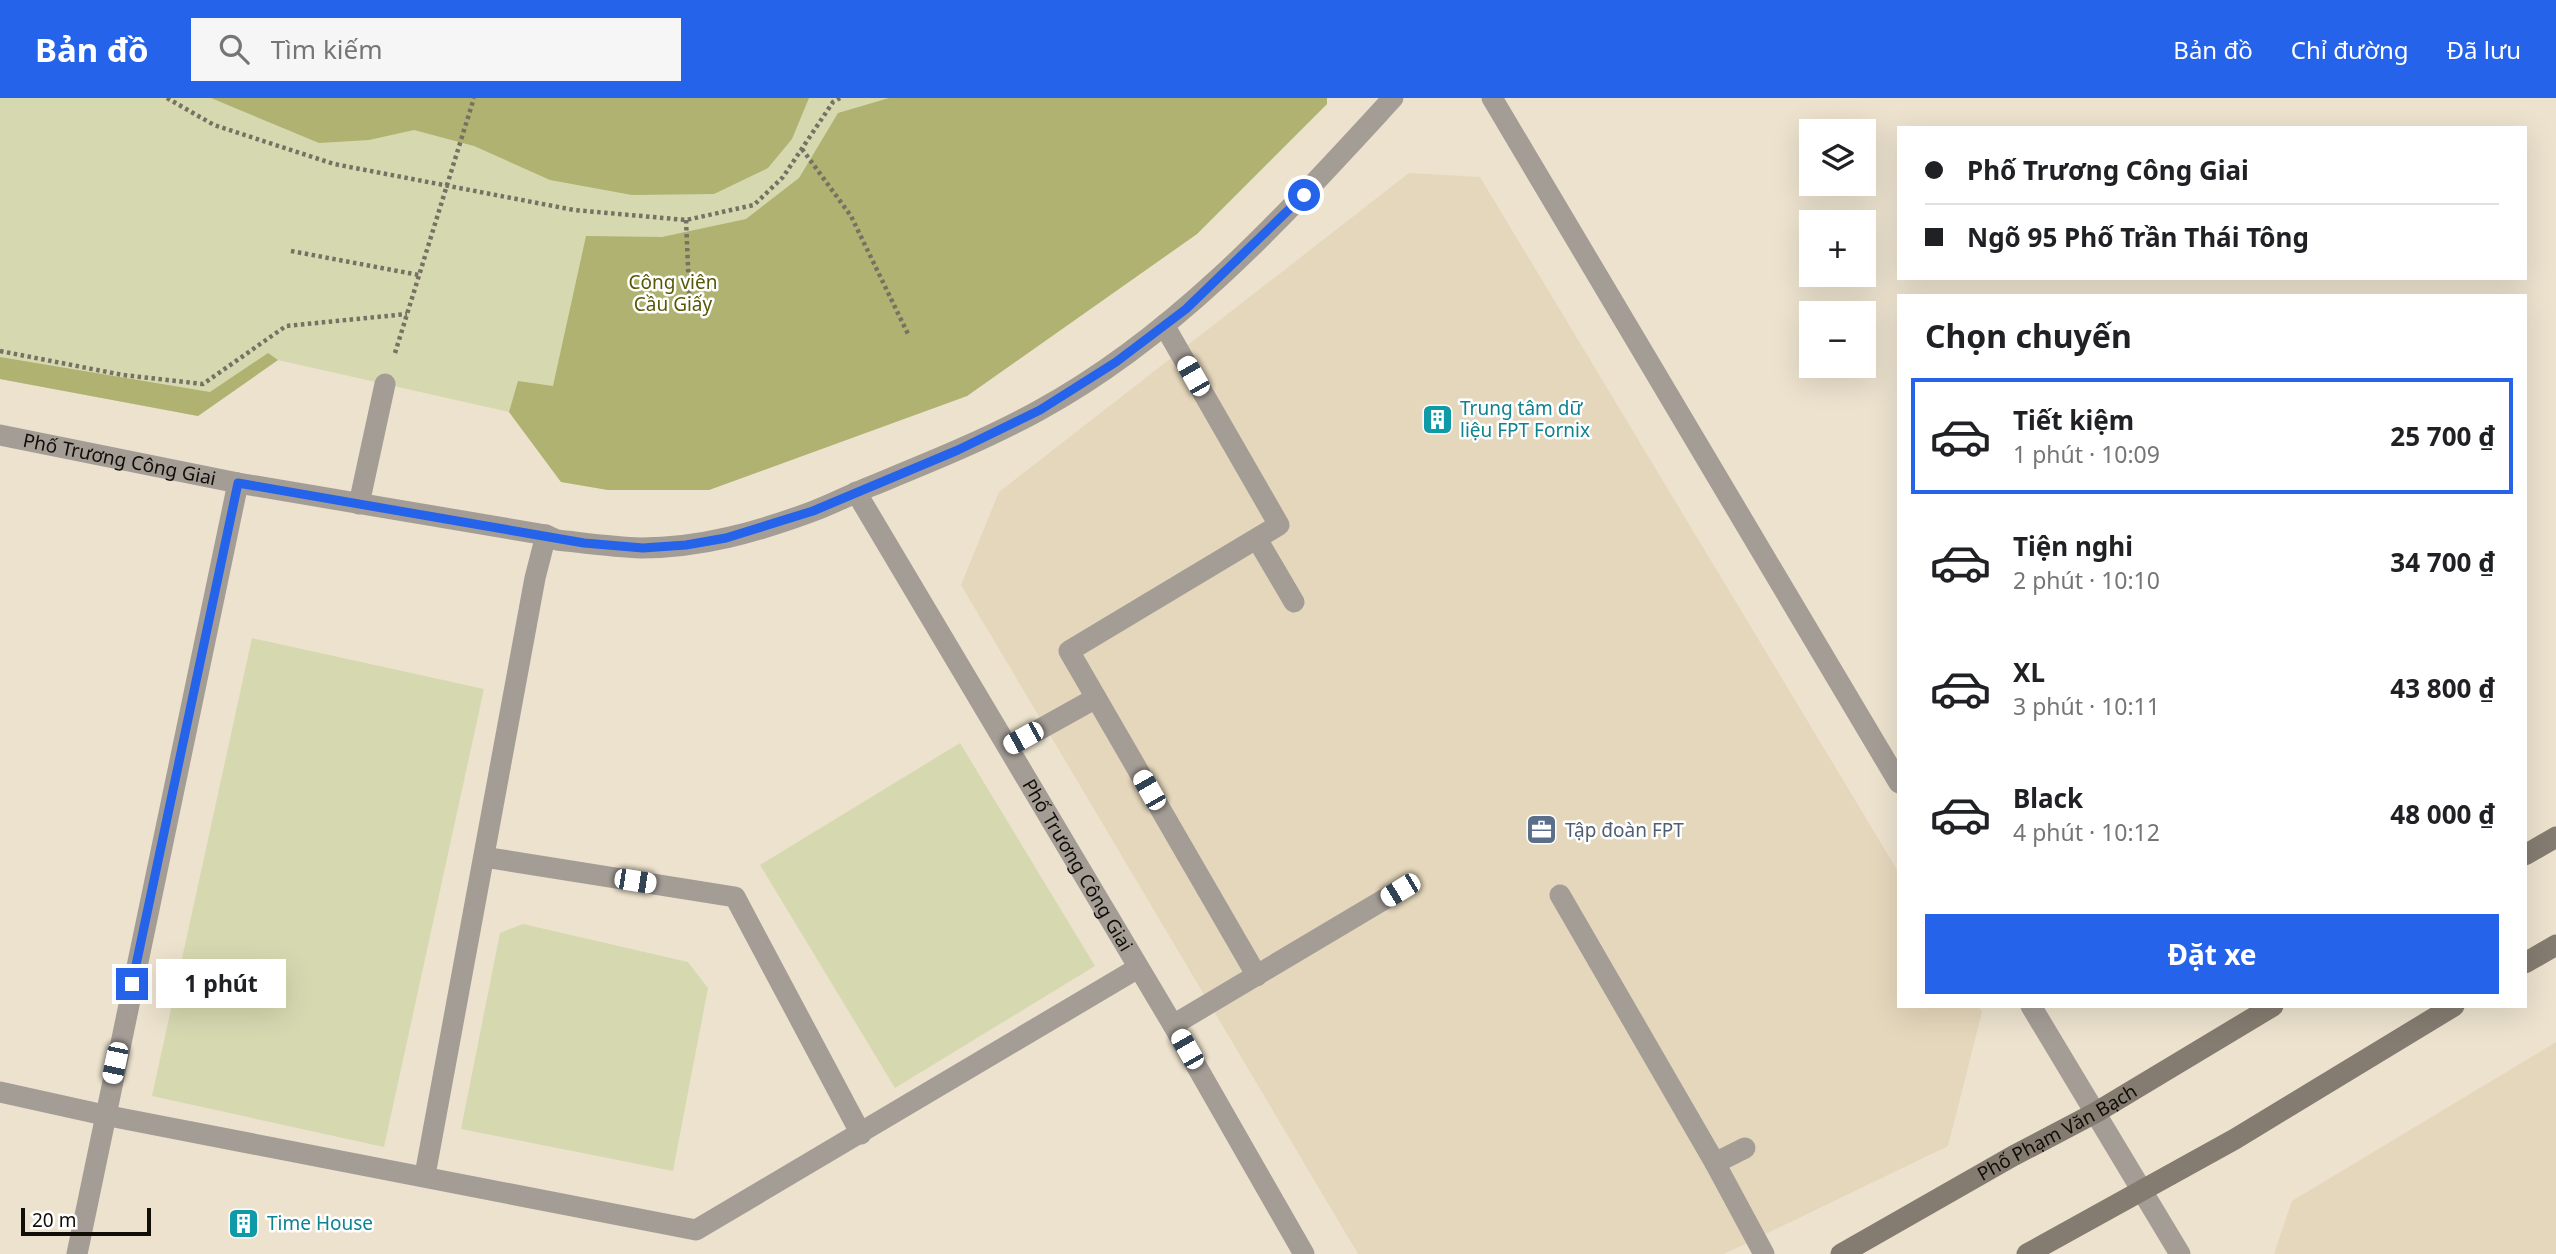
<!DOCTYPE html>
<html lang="vi">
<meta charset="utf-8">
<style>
:root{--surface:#fff;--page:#f6f6f6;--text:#202124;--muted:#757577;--line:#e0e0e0;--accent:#2563eb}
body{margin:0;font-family:"Noto Sans",sans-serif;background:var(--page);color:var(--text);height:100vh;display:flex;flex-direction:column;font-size:26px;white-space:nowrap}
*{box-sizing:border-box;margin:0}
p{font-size:23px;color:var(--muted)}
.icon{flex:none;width:38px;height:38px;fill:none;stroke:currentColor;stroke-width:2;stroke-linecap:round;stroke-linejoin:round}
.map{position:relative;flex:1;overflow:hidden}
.drawer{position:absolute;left:1897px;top:196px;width:630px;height:714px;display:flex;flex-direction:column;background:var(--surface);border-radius:0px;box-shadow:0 7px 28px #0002}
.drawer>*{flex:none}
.hud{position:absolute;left:1897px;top:28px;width:630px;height:154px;border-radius:0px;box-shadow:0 7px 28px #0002;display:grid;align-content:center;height:154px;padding:0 28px;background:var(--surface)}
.buttons{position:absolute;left:1799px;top:21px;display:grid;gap:14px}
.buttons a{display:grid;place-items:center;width:77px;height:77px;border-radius:0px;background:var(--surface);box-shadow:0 7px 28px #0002;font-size:35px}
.scale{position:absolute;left:21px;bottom:18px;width:130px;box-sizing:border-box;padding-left:7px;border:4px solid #110e07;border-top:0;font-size:19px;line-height:24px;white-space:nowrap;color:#110e07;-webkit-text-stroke:5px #fff;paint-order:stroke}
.end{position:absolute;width:32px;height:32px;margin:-16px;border:9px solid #2563eb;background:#fff;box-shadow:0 0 0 4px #fff}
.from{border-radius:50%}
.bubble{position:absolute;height:49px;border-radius:0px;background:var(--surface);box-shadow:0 7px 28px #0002;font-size:23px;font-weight:700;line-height:49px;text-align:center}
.car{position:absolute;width:21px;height:42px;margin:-21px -10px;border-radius:9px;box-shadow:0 0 5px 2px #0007;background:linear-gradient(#fff 24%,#345 0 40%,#fff 0 76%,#345 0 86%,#fff 0)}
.hud b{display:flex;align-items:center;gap:24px;height:66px;font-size:26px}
.hud b+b{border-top:2px solid var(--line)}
.hud i{width:18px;height:18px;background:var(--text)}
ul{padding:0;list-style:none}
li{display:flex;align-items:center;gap:21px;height:116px;margin:0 14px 10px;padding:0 14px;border:4px solid transparent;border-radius:0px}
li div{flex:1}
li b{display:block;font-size:26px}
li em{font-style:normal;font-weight:700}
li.current{border-color:var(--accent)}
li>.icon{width:63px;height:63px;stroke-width:1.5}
h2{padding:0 28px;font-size:32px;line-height:84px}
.primary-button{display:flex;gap:14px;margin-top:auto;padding:14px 28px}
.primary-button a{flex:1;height:80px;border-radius:0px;background:var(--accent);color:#fff;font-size:28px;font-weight:700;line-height:80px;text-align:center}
header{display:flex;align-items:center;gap:42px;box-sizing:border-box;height:98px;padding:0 35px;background:var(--accent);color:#fff}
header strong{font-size:33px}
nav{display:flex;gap:38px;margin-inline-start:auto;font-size:24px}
.search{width:490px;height:63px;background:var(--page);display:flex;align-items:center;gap:18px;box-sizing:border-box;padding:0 24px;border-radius:0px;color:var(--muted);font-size:26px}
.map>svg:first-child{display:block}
.built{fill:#e5d7bc}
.green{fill:#d6d9b0}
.forest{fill:#afb270}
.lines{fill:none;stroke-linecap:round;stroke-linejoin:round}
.path{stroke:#777164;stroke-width:4.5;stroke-dasharray:3.5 3.5;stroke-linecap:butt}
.lane{stroke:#a49d96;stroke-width:21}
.street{stroke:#a49d96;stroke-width:21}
.secondary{stroke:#857c71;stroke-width:21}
.route{stroke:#2563eb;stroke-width:9}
.labels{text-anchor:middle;stroke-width:5;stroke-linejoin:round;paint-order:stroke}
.park-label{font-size:19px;fill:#575807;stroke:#fff}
.culture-label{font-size:19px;fill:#0d838f;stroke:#fff;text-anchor:start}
.street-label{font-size:19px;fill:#110e07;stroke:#fff}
.service-label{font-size:19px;fill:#4e5e75;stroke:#fff;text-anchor:start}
</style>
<header>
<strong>Bản đồ</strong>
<div class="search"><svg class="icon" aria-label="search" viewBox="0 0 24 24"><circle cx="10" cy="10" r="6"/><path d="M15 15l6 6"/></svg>Tìm kiếm</div>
<nav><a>Bản đồ</a><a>Chỉ đường</a><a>Đã lưu</a></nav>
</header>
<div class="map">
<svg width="2556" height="1156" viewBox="0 0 2556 1156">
<rect width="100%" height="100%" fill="#ece2ce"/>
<!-- built -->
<g class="built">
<polygon points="1409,75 1480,79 1899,775 1899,908 1979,908 1982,914 1948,1048 1724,1156 1358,1156 961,487 999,394"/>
<polygon points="2556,944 2556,1156 2274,1156 2292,1103"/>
</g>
<!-- green -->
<g class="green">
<polygon points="0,0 1327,0 1327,6 1197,136 967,298 709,392 608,392 561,384 509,314 278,262 198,318 0,281"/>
<polygon points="252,540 484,591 384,1049 152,998"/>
<polygon points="960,645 1095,868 895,990 760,767"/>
<polygon points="523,826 688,864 708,890 673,1073 461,1031 500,835"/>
</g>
<!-- forest -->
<g class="forest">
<polygon points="211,0 809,0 792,41 768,70 714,96 632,97 550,82 474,48 414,32 369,42 319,45"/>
<polygon points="889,0 1327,0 1327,6 1197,136 967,298 709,392 608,392 561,384 509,314 518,283 553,288 586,138 662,139 746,121 799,80 838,15"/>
<polygon points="268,255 278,262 198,318 0,281 0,259 210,294"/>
</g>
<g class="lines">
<!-- path -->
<g class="path">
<polyline points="167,0 214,27 334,66 574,112 686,122 754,107 783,79 833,4 840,0"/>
<polyline points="802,51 851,118 908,236"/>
<polyline points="686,122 690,215"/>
<polyline points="291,153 419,177"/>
<polyline points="0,253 123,277 203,286 286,228 407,216"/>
<polyline points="395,255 474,0"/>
</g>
<!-- lane -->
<g class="lane">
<polyline points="1164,227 1279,427 1069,553 1257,878"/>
<polyline points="359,406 385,286"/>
<polyline points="1257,441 1294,504"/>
<polyline points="1008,649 1096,600"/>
<polyline points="484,759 735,799 861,1036"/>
<polyline points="1560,797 1715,1065 1764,1156"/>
<polyline points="1173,927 1400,792"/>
<polyline points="0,994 104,1017 696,1132 1138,870"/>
<polyline points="1715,1065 1745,1050"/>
<polyline points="425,1077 535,480 546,437"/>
</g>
<!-- street -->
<g class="street">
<polyline points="1492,0 1899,685"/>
<path id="s1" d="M0 337 238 385 546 437 557 442C585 445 613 449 641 450 700 450 757 434 811 414 833 406 853 395 874 387 930 364 985 342 1038 313 1178 237 1286 116 1393 0"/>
<path id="s2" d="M856 394 1173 927 1304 1156"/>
<polyline points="2031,908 2180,1156"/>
<polyline points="77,1156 238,385"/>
</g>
<!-- secondary -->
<g class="secondary">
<polyline points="2525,757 2556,739"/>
<polyline points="2525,865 2556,847"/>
<path id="s3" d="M1841 1156 2013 1058 2095 1015 2273 908"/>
<polyline points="2027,1156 2235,1041 2454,908"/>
</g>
</g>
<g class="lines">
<!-- route -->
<polyline class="route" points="132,886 238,385 584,445 643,450 686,447 726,440 813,413 958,352 1040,312 1116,264 1186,211 1304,97"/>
</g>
<!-- icons -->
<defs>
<symbol id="building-square" viewBox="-11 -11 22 22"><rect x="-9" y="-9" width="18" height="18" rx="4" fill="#0f9aa8" stroke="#fff"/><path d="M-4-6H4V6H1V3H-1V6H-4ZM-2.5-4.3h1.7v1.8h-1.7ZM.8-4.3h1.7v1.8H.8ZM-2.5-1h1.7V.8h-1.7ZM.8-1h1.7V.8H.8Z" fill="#fff"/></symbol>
<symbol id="office-square" viewBox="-11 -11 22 22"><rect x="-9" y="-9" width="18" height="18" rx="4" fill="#5c6f8a" stroke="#fff"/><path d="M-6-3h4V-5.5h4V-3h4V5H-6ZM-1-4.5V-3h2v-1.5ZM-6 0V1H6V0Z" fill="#fff"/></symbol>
</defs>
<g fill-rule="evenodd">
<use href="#building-square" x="1420" y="304" width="35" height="35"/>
<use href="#office-square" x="1524" y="714" width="35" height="35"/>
<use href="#building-square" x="226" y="1108" width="35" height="35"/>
</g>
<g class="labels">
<!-- park labels -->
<g class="park-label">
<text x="673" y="191">Công viên<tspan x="673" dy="22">Cầu Giấy</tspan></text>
</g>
<!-- culture labels -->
<g class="culture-label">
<text x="1460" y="317">Trung tâm dữ<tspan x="1460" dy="22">liệu FPT Fornix</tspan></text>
<text x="267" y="1132">Time House</text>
</g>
<!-- street labels -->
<g class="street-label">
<text dy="7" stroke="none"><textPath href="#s1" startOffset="122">Phố Trương Công Giai</textPath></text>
<text dy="7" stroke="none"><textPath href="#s2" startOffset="434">Phố Trương Công Giai</textPath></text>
<text dy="7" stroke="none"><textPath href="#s3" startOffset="248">Phố Phạm Văn Bạch</textPath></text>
</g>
<!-- service labels -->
<g class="service-label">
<text x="1565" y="739">Tập đoàn FPT</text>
</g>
</g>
</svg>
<div class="buttons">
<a><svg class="icon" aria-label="layers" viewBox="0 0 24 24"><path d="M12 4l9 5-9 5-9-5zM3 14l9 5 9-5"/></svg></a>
<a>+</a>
<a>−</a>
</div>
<div class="scale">20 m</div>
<i class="end from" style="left:1304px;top:97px"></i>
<i class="end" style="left:132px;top:886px"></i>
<div class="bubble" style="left:156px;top:861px;width:130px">1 phút</div>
<i class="car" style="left:1193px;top:278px;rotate:330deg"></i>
<i class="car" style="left:1023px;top:640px;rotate:241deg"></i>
<i class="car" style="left:1149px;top:692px;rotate:330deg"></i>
<i class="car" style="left:635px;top:783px;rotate:99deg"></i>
<i class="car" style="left:1400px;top:792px;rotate:239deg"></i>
<i class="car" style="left:1187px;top:951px;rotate:330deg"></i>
<i class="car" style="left:115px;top:965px;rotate:192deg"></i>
<div class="hud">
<b><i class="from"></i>Phố Trương Công Giai</b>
<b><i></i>Ngõ 95 Phố Trần Thái Tông</b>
</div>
<section class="drawer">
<h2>Chọn chuyến</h2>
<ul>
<li class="current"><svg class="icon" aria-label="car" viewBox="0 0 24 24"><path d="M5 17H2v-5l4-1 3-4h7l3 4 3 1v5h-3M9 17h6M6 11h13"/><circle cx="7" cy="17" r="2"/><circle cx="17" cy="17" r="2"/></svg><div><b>Tiết kiệm</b><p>1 phút · 10:09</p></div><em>25 700 ₫</em></li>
<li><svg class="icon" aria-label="car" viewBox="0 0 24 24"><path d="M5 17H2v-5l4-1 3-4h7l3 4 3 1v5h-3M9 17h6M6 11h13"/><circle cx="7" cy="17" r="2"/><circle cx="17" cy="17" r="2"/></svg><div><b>Tiện nghi</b><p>2 phút · 10:10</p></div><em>34 700 ₫</em></li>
<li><svg class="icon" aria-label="car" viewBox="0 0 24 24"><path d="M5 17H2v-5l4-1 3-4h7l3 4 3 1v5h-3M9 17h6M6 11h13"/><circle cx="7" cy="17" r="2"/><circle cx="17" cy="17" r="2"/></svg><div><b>XL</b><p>3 phút · 10:11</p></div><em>43 800 ₫</em></li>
<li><svg class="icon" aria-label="car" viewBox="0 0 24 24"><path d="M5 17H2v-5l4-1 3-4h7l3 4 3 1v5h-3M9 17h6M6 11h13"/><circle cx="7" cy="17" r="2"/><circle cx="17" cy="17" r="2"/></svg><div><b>Black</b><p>4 phút · 10:12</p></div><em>48 000 ₫</em></li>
</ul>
<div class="primary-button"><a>Đặt xe</a></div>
</section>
</div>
